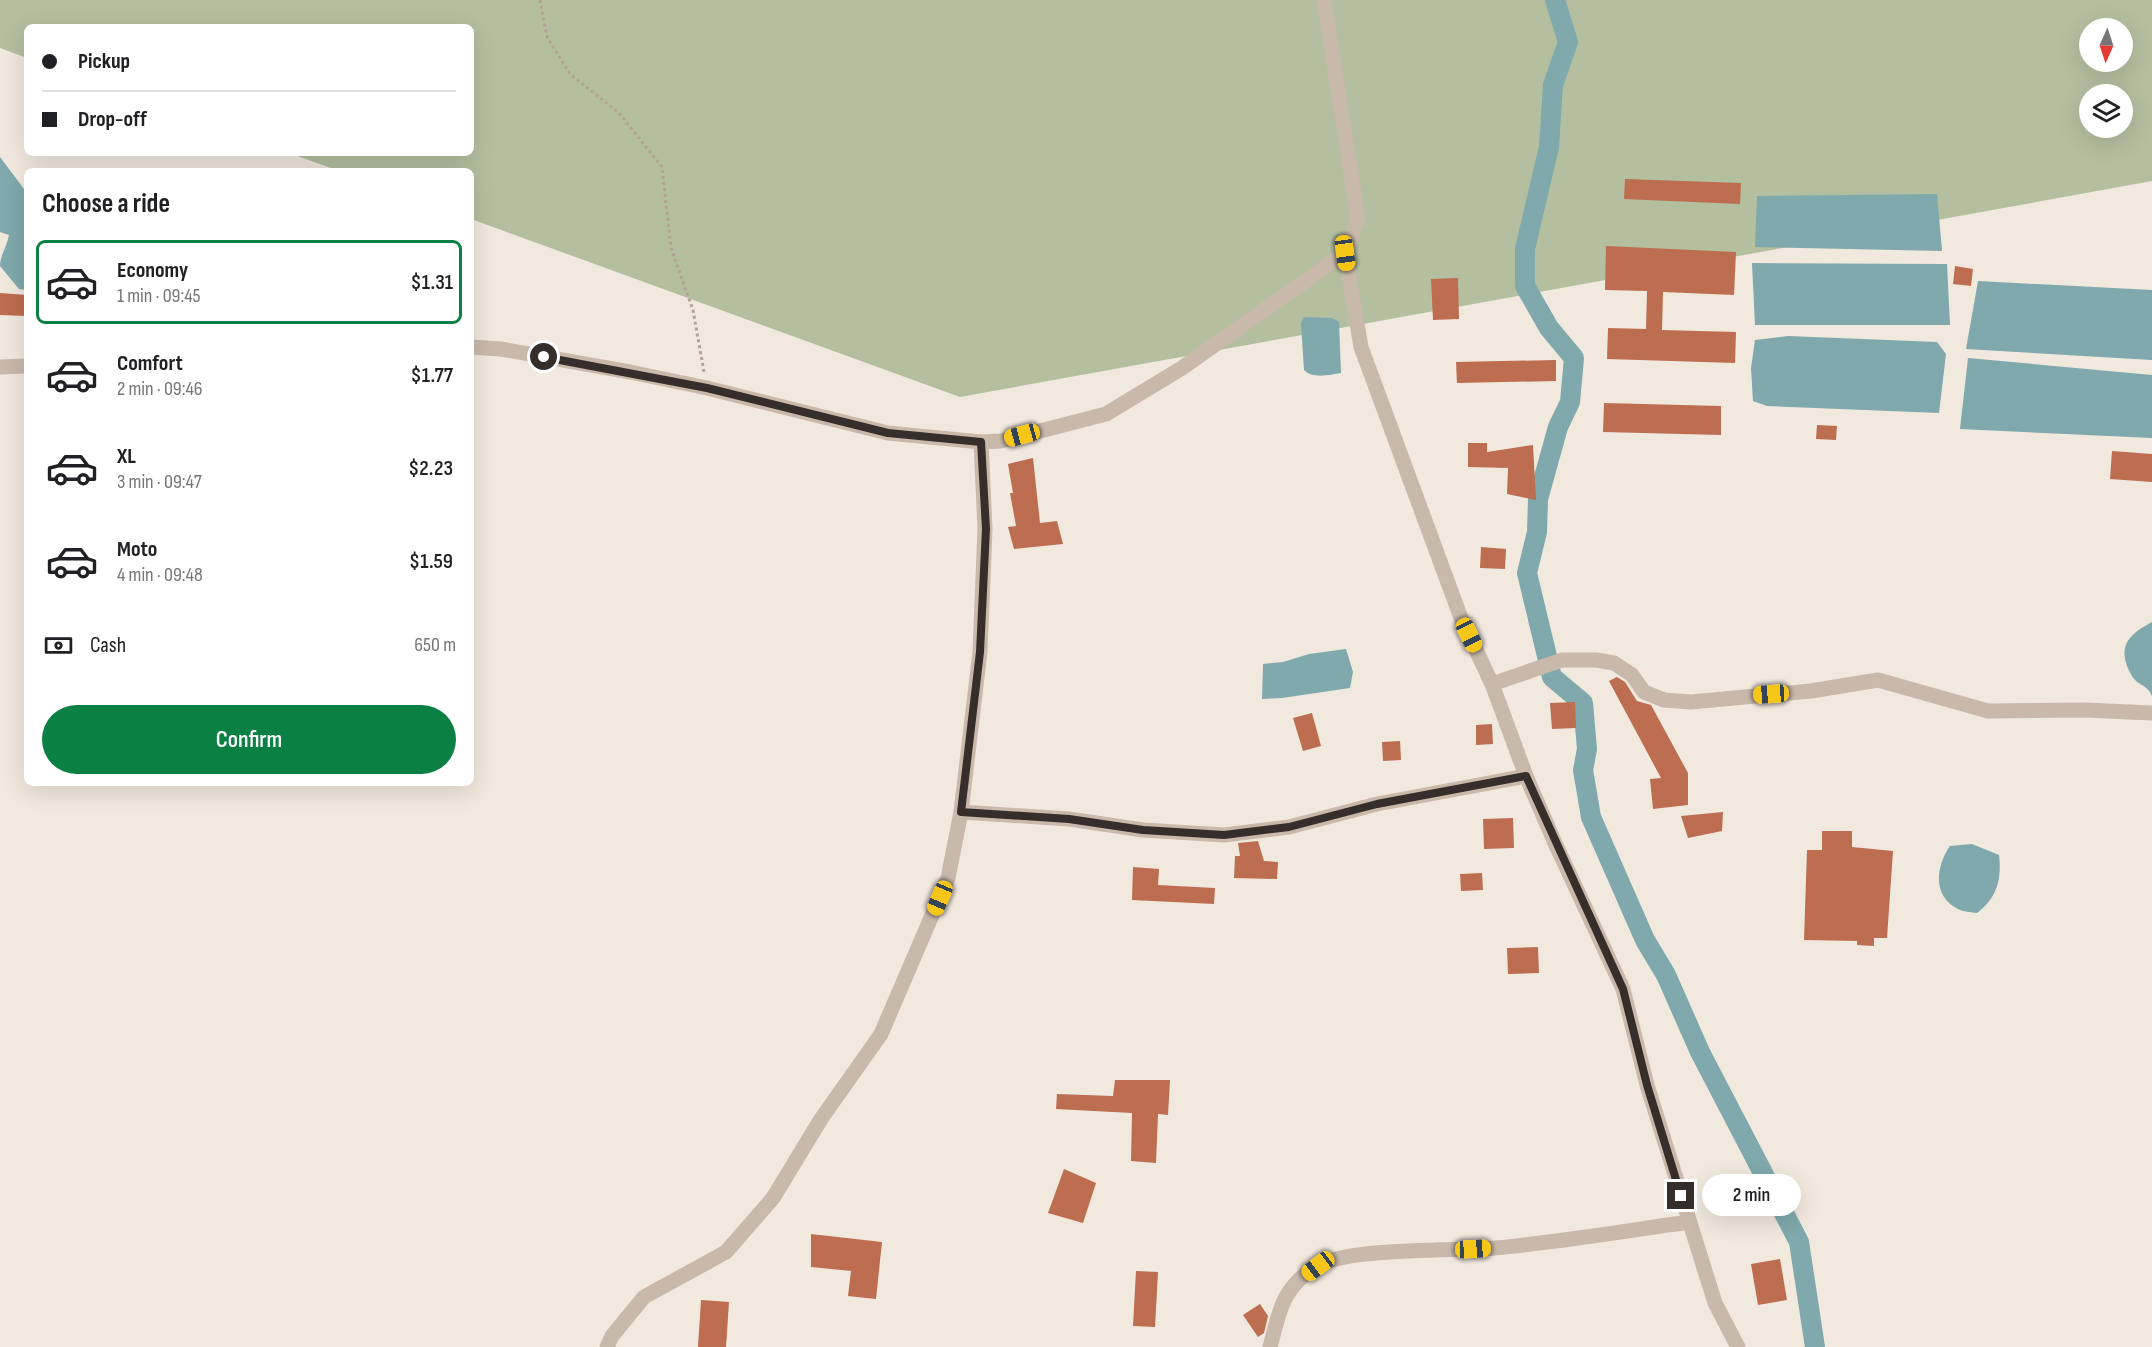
<!DOCTYPE html>
<meta charset="utf-8">
<style>
:root{--surface:#fff;--page:#f2f2f2;--text:#202124;--muted:#757577;--line:#e0e0e0;--accent:#0b8043}
body{margin:0;font-family:"Sofia Sans Condensed",sans-serif;background:var(--page);color:var(--text);height:100vh;display:flex;flex-direction:column;font-size:22px;white-space:nowrap}
*{box-sizing:border-box;margin:0}
p{font-size:20px;color:var(--muted)}
.icon{flex:none;width:33px;height:33px;fill:none;stroke:currentColor;stroke-width:2;stroke-linecap:round;stroke-linejoin:round}
.map{position:relative;flex:1;overflow:hidden}
.side{position:absolute;left:24px;top:168px;width:450px;height:618px;display:flex;flex-direction:column;background:var(--surface);border-radius:9px;box-shadow:0 6px 24px #0002}
.side>*{flex:none}
.hud{position:absolute;left:24px;top:24px;width:450px;height:132px;border-radius:9px;box-shadow:0 6px 24px #0002;display:grid;align-content:center;height:132px;padding:0 18px;background:var(--surface)}
.needle{width:39px;rotate:183deg}
.buttons{position:absolute;left:2079px;top:18px;display:grid;gap:12px}
.buttons a{display:grid;place-items:center;width:54px;height:54px;border-radius:50%;background:var(--surface);box-shadow:0 6px 24px #0002;font-size:30px}
.end{position:absolute;width:27px;height:27px;margin:-14px;border:8px solid #362e2a;background:#fff;box-shadow:0 0 0 3px #fff}
.from{border-radius:50%}
.bubble{position:absolute;height:42px;border-radius:21px;background:var(--surface);box-shadow:0 6px 24px #0002;font-size:20px;font-weight:600;line-height:42px;text-align:center}
.car{position:absolute;width:18px;height:36px;margin:-18px -9px;border-radius:8px;box-shadow:0 0 4px 2px #0007;background:linear-gradient(#f5c518 24%,#345 0 40%,#f5c518 0 76%,#345 0 86%,#f5c518 0)}
.hud b{display:flex;align-items:center;gap:21px;height:57px;font-size:22px}
.hud b+b{border-top:2px solid var(--line)}
.hud i{width:15px;height:15px;background:var(--text)}
ul{padding:0;list-style:none}
li{display:flex;align-items:center;gap:18px;height:84px;margin:0 12px 9px;padding:0 6px;border:3px solid transparent;border-radius:9px}
li div{flex:1}
li b{display:block;font-size:22px}
li em{font-style:normal;font-weight:600}
li.selected{border-color:var(--accent)}
li>.icon{width:54px;height:54px;stroke-width:1.5}
h2{padding:0 18px;font-size:27px;line-height:72px}
.pay{display:flex;align-items:center;gap:15px;height:66px;padding:0 18px;font-size:22px}
.pay p{margin-inline-start:auto}
.cta{display:flex;gap:12px;margin-top:auto;padding:12px 18px}
.cta a{flex:1;height:69px;border-radius:36px;background:var(--accent);color:#fff;font-size:24px;font-weight:600;line-height:69px;text-align:center}
.map>svg:first-child{display:block}
.green{fill:#b3bf9f;fill-rule:evenodd}
.water{fill:#7fa9ac}
.lines{fill:none;stroke-linecap:round;stroke-linejoin:round}
.canal{stroke:#7fa9ac;stroke-width:20}
.building{fill:#bd6d50}
.path{stroke:#b4a395;stroke-width:3;stroke-dasharray:3 3;stroke-linecap:butt}
.street{stroke:#c8b9ab;stroke-width:15}
.route{stroke:#362e2a;stroke-width:8}
</style>
<div class="map">
<svg width="2152" height="1347" viewBox="0 0 2152 1347">
<rect width="100%" height="100%" fill="#f1e8de"/>
<!-- green -->
<path class="green" d="M0 0H2152V181L960 397 471 219V171H339L289 153H471V27H27V58L0 48ZM2090 28H2122V62H2090ZM2090 94H2122V128H2090Z"/>
<!-- water -->
<g class="water">
<path d="M0 157 27 193V290L19 289 0 266C0 255 7 247 9 235L0 232Z"/>
<polygon points="1937,194 1942,251 1755,247 1757,196"/>
<polygon points="1752,263 1947,264 1950,325 1755,325"/>
<polygon points="1978,281 2152,290 2152,360 1966,349"/>
<path d="M1304 317 1332 318 1339 322 1341 373C1329 375 1313 379 1304 370L1301 323Z"/>
<polygon points="1788,336 1937,342 1946,354 1939,413 1767,406 1753,401 1751,368 1755,340"/>
<polygon points="1968,358 2152,375 2152,438 1960,429"/>
<path d="M2152 622V696C2147 684 2138 686 2132 676 2116 648 2127 635 2152 622Z"/>
<polygon points="1346,649 1353,672 1350,688 1282,698 1262,699 1263,664 1283,662 1309,654"/>
<path d="M1972 844 1999 855C2002 879 1997 898 1977 913 1971 912 1963 912 1958 909 1932 896 1936 866 1950 846Z"/>
</g>
<g class="lines">
<!-- canal -->
<polyline class="canal" points="1555,0 1568,42 1553,85 1549,147 1525,249 1525,286 1549,328 1574,358 1570,402 1558,427 1538,499 1537,532 1527,573 1552,677 1583,703 1587,749 1583,770 1591,817 1645,940 1666,975 1700,1052 1799,1242 1815,1347"/>
</g>
<!-- building -->
<g class="building">
<polygon points="1625,179 1741,183 1740,204 1624,199"/>
<polygon points="1606,246 1736,252 1734,295 1663,292 1662,330 1736,332 1735,363 1607,359 1608,328 1646,329 1647,291 1605,290"/>
<polygon points="1955,266 1973,269 1971,286 1953,284"/>
<polygon points="1458,278 1459,319 1433,320 1431,279"/>
<polygon points="0,293 27,295 27,316 0,315"/>
<polygon points="1556,360 1556,381 1457,383 1456,362"/>
<polygon points="1604,403 1721,406 1721,435 1603,432"/>
<polygon points="1817,425 1837,426 1836,440 1816,439"/>
<polygon points="1468,443 1487,443 1487,452 1533,445 1536,500 1507,494 1508,468 1468,467"/>
<polygon points="2112,451 2152,454 2152,482 2110,479"/>
<polygon points="1033,458 1040,523 1057,521 1063,544 1014,549 1008,527 1016,526 1010,493 1013,493 1008,464"/>
<polygon points="1481,547 1506,549 1505,569 1480,568"/>
<polygon points="1617,677 1625,682 1637,701 1651,705 1688,773 1688,805 1653,809 1650,779 1661,778 1609,681"/>
<polygon points="1575,702 1576,728 1552,729 1550,703"/>
<polygon points="1312,713 1321,746 1303,751 1293,718"/>
<polygon points="1492,724 1493,744 1476,745 1476,725"/>
<polygon points="1400,741 1401,760 1383,761 1382,742"/>
<polygon points="1723,812 1722,831 1688,838 1681,816"/>
<polygon points="1513,818 1514,848 1484,849 1483,819"/>
<polygon points="1822,831 1852,831 1852,847 1893,851 1887,938 1874,938 1874,946 1857,945 1857,941 1804,940 1807,850 1822,850"/>
<polygon points="1258,841 1264,861 1278,862 1277,879 1234,878 1235,856 1240,856 1238,843"/>
<polygon points="1133,867 1159,869 1158,885 1215,888 1214,904 1132,900"/>
<polygon points="1482,873 1483,890 1461,891 1460,874"/>
<polygon points="1538,947 1539,973 1508,974 1507,948"/>
<polygon points="1115,1080 1170,1080 1168,1115 1158,1114 1156,1163 1131,1161 1132,1113 1056,1109 1057,1094 1113,1096"/>
<polygon points="1064,1169 1096,1183 1083,1223 1048,1213"/>
<polygon points="811,1234 882,1242 876,1299 848,1296 851,1271 811,1267"/>
<polygon points="1780,1259 1787,1300 1758,1305 1751,1264"/>
<polygon points="1136,1271 1158,1272 1155,1327 1133,1326"/>
<polygon points="701,1300 729,1302 726,1347 698,1347"/>
<polygon points="1260,1304 1268,1316 1264,1333 1258,1337 1243,1315"/>
</g>
<g class="lines">
<!-- path -->
<polyline class="path" points="540,0 547,37 570,74 619,113 662,167 671,248 693,310 704,372"/>
<!-- street -->
<g class="street">
<polyline points="1324,0 1358,219 1345,253 1361,347 1461,618 1492,684 1526,776 1555,843 1623,989 1647,1085 1715,1303 1738,1347"/>
<polyline points="471,347 501,349 630,372 707,388 888,433 981,442"/>
<polyline points="0,367 27,366"/>
<polyline points="1492,684 1562,660 1596,660 1614,663 1632,675 1644,692 1664,700 1691,702 1811,691 1878,680 1988,711 2085,710 2152,713"/>
<polyline points="961,812 1069,819 1143,830 1224,835 1289,827 1377,804 1526,776"/>
<polyline points="607,1347 612,1336 644,1297 726,1252 773,1198 821,1119 881,1034 948,878 961,812 980,652 985,529 981,442 1001,441 1106,414 1182,368 1345,253"/>
<path d="M1270 1347C1280 1310 1281 1290 1315 1267 1346 1247 1455 1251 1495 1248 1560 1242 1625 1231 1689 1222"/>
</g>
</g>
<g class="lines">
<!-- route -->
<polyline class="route" points="544,357 707,388 888,433 981,442 986,529 980,652 961,812 1069,819 1143,830 1224,835 1289,827 1377,804 1526,776 1623,989 1647,1085 1681,1196"/>
</g>
</svg>
<div class="buttons">
<a><svg class="needle" viewBox="-14 -14 28 28"><path d="M0-13l5 13h-10z" fill="#e53935"/><path d="M0 13l5-13h-10z" fill="#757577"/></svg></a>
<a><svg class="icon" aria-label="layers" viewBox="0 0 24 24"><path d="M12 4l9 5-9 5-9-5zM3 14l9 5 9-5"/></svg></a>
</div>
<i class="end from" style="left:544px;top:357px"></i>
<i class="end" style="left:1681px;top:1196px"></i>
<div class="bubble" style="left:1702px;top:1174px;width:99px">2 min</div>
<i class="car" style="left:1345px;top:253px;rotate:172deg"></i>
<i class="car" style="left:1022px;top:435px;rotate:255deg"></i>
<i class="car" style="left:1469px;top:635px;rotate:154deg"></i>
<i class="car" style="left:1771px;top:694px;rotate:266deg"></i>
<i class="car" style="left:940px;top:898px;rotate:203deg"></i>
<i class="car" style="left:1473px;top:1249px;rotate:87deg"></i>
<i class="car" style="left:1318px;top:1266px;rotate:233deg"></i>
<div class="hud">
<b><i class="from"></i>Pickup</b>
<b><i></i>Drop-off</b>
</div>
<section class="side">
<h2>Choose a ride</h2>
<ul>
<li class="selected"><svg class="icon" aria-label="car" viewBox="0 0 24 24"><path d="M5 17H2v-5l4-1 3-4h7l3 4 3 1v5h-3M9 17h6M6 11h13"/><circle cx="7" cy="17" r="2"/><circle cx="17" cy="17" r="2"/></svg><div><b>Economy</b><p>1 min · 09:45</p></div><em>$1.31</em></li>
<li><svg class="icon" aria-label="car" viewBox="0 0 24 24"><path d="M5 17H2v-5l4-1 3-4h7l3 4 3 1v5h-3M9 17h6M6 11h13"/><circle cx="7" cy="17" r="2"/><circle cx="17" cy="17" r="2"/></svg><div><b>Comfort</b><p>2 min · 09:46</p></div><em>$1.77</em></li>
<li><svg class="icon" aria-label="car" viewBox="0 0 24 24"><path d="M5 17H2v-5l4-1 3-4h7l3 4 3 1v5h-3M9 17h6M6 11h13"/><circle cx="7" cy="17" r="2"/><circle cx="17" cy="17" r="2"/></svg><div><b>XL</b><p>3 min · 09:47</p></div><em>$2.23</em></li>
<li><svg class="icon" aria-label="car" viewBox="0 0 24 24"><path d="M5 17H2v-5l4-1 3-4h7l3 4 3 1v5h-3M9 17h6M6 11h13"/><circle cx="7" cy="17" r="2"/><circle cx="17" cy="17" r="2"/></svg><div><b>Moto</b><p>4 min · 09:48</p></div><em>$1.59</em></li>
</ul>
<div class="pay"><svg class="icon" aria-label="cash" viewBox="0 0 24 24"><path d="M3 7h18v10H3z"/><circle cx="12" cy="12" r="2"/></svg>Cash<p>650 m</p></div>
<div class="cta"><a>Confirm</a></div>
</section>
</div>
